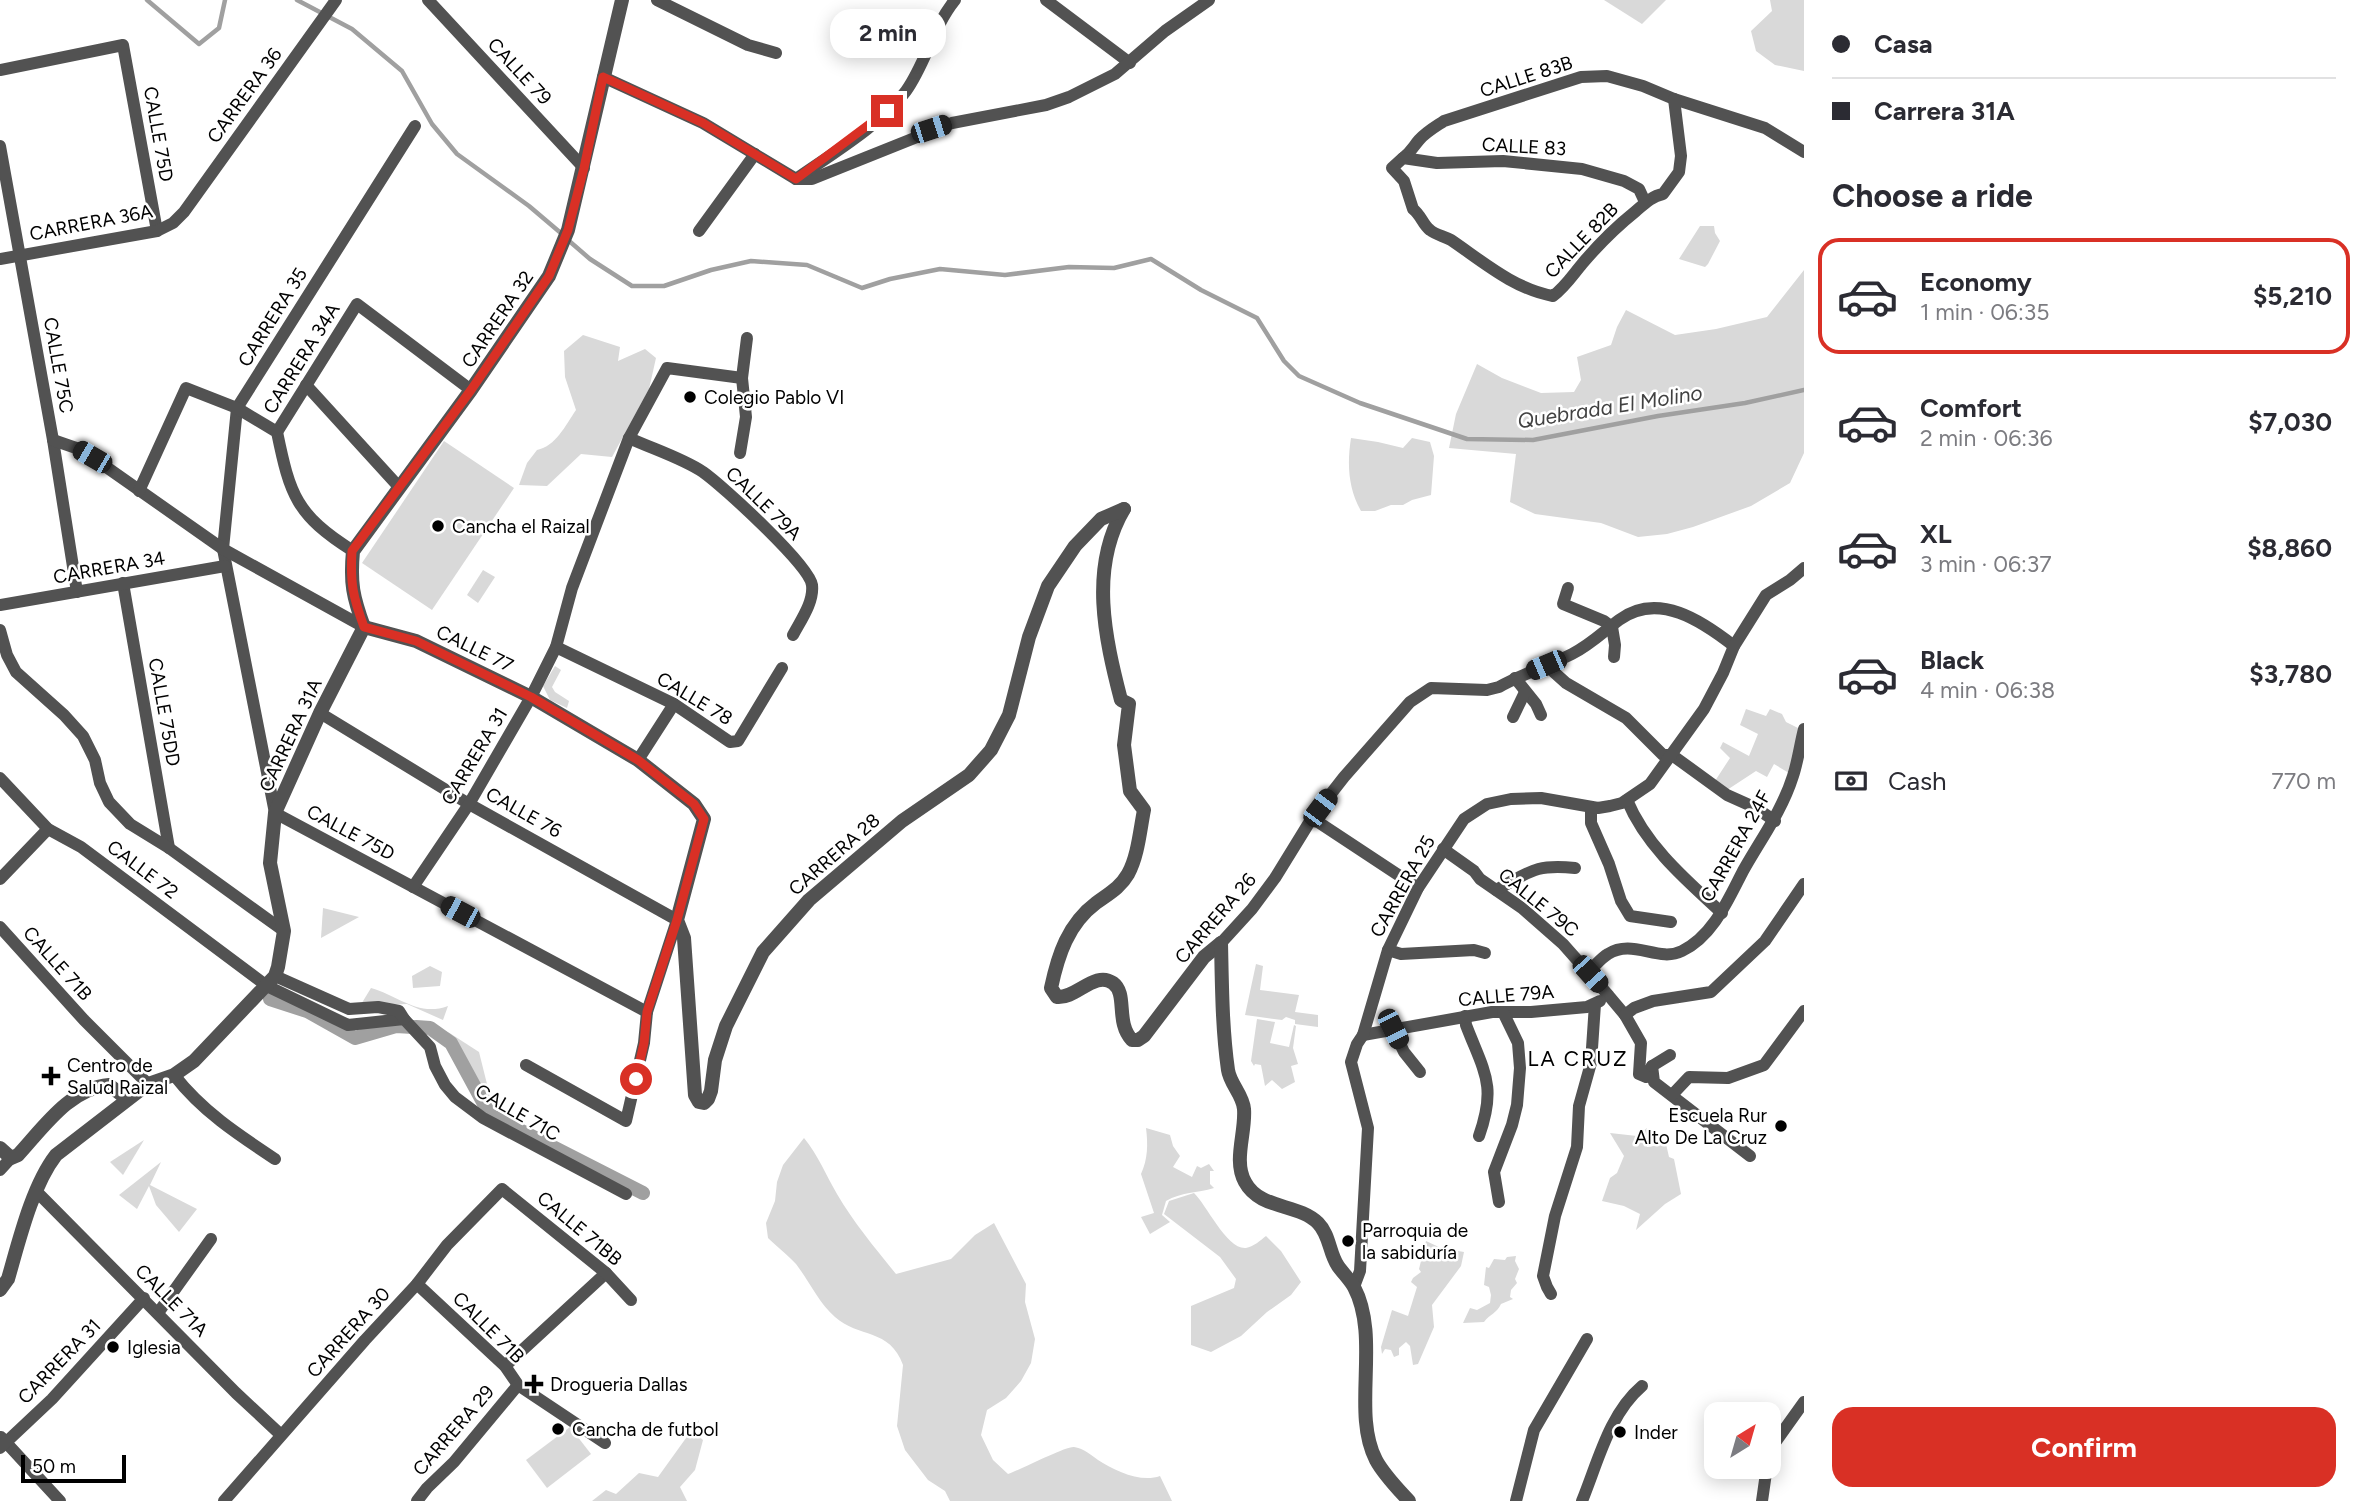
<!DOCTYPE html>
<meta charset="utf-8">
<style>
:root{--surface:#fff;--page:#f7f7f7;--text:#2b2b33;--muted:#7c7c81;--line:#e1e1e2;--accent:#d93025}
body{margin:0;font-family:Figtree,sans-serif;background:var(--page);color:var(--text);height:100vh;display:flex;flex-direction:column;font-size:26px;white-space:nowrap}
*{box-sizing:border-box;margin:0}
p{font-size:23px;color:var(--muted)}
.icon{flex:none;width:38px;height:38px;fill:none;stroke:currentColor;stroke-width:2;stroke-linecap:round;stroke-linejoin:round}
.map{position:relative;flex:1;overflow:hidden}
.side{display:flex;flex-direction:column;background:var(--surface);width:560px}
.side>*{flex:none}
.guide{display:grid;align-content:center;height:154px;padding:0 28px;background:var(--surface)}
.needle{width:46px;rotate:37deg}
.controls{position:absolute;left:1704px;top:1402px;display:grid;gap:14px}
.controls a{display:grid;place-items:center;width:77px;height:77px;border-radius:14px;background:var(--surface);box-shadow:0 4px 18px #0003;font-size:35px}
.scale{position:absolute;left:21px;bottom:18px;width:105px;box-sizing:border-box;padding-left:7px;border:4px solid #000;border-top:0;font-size:19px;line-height:24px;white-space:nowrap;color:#000;-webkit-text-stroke:5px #fff;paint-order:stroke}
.end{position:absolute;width:32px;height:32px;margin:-16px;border:9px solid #d93025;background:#fff;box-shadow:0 0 0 4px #fff}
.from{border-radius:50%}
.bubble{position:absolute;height:49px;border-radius:21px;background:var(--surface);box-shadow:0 4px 18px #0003;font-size:23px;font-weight:700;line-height:49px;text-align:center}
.car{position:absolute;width:21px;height:42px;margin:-21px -10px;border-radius:9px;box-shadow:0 0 5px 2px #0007;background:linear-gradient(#222 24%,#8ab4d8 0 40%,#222 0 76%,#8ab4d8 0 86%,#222 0)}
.guide b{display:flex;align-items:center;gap:24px;height:66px;font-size:26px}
.guide b+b{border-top:2px solid var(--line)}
.guide i{width:18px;height:18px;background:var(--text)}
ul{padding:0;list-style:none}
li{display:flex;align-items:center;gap:21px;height:116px;margin:0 14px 10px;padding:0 14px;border:4px solid transparent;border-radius:21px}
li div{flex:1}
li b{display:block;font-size:26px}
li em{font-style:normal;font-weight:700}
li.selected{border-color:var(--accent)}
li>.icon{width:63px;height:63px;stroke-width:1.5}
h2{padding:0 28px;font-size:32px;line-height:84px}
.pay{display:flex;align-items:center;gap:18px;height:77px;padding:0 28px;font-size:26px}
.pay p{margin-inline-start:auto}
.primary-button{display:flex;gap:14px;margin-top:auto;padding:14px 28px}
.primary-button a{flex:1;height:80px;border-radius:21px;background:var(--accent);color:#fff;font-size:28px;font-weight:700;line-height:80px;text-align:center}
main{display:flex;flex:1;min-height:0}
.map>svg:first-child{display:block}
.green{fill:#d9d9d9}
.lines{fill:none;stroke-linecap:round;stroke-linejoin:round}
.stream{stroke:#a0a0a0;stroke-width:4.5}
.canal{stroke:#a0a0a0;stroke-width:14}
.minor{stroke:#525252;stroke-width:12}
.tertiary{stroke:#525252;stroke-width:14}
.route{stroke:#d93025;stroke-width:9}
.poi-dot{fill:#000;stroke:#fff;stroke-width:2.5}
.labels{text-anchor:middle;stroke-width:5;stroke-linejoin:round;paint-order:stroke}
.street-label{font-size:19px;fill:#000;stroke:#fff}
.poi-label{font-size:19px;fill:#000;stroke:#fff;text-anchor:start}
.water-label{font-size:21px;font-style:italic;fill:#414141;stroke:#fff}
.neighbourhood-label{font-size:21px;letter-spacing:2px;fill:#000;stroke:#fff}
</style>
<main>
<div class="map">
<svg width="1804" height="1501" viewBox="0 0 1804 1501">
<rect width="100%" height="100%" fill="#fff"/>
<!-- green -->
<g class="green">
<polygon points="1604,0 1666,0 1642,24"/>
<polygon points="1770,0 1804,0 1804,71 1775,65 1756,51 1751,31 1772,11"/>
<polygon points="1700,226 1714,226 1715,233 1720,241 1708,264 1705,267 1679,259"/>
<polygon points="1804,270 1804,453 1790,483 1751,506 1693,527 1667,534 1638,537 1601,523 1535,514 1510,502 1516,454 1449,448 1456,414 1477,364 1502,378 1541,393 1574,392 1581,380 1577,357 1611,345 1617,327 1626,310 1675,335 1716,329 1767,317"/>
<path d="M583 335 620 347 618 361 645 349 656 358 649 389 612 457 581 454 547 486 519 485 527 463 537 450C556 446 565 426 576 410L565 377 564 351Z"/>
<path d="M1351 438 1378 442 1403 448 1412 438 1430 442 1434 456 1431 495 1412 500 1403 505H1391L1375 511H1361C1348 488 1347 464 1351 438Z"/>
<polygon points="444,441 514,488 432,610 362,563"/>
<polygon points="483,570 495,577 478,603 467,595"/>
<polygon points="555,666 561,670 552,687 555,692 569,701 567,708 550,700 543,686"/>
<polygon points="1746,709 1766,716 1770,709 1782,714 1786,722 1800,729 1789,773 1774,764 1767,777 1756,771 1727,790 1715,781 1730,758 1720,748 1723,742 1749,756 1758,734 1740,725"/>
<polygon points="323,908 359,917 321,938"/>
<polygon points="1256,964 1263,966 1260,990 1299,995 1295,1012 1318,1015 1318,1027 1295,1024 1295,1020 1286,1017 1282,1020 1245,1015"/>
<polygon points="430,966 442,972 440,986 413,988 412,976"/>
<path d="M371 988C399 996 418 1017 448 1006L443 1020 407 1004 360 1006Z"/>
<polygon points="1257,1019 1275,1022 1270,1043 1289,1047 1294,1025 1296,1026 1293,1048 1298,1064 1291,1066 1295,1082 1282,1089 1272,1080 1265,1086 1261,1065 1255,1064 1254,1066 1251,1061"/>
<polygon points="448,1032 479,1052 493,1108"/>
<path d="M1146 1128 1170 1135 1173 1146 1180 1156 1173 1167 1192 1177 1197 1166 1201 1168 1209 1164 1214 1171H1210V1184L1214 1188C1197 1193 1181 1192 1166 1201L1162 1215 1170 1222 1150 1234 1141 1217 1154 1213 1141 1174C1148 1159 1148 1144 1146 1128Z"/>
<polygon points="1647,1128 1647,1147 1666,1144 1669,1157 1674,1159 1681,1194 1665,1204 1636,1230 1640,1214 1624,1206 1602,1201 1610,1178 1617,1173 1624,1156 1610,1133 1637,1136"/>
<path d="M804 1138C818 1155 826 1175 837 1194 854 1223 875 1248 896 1274L951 1259 975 1235 994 1223 1026 1284 1025 1302 1035 1339 1031 1363 1021 1381 1006 1398 987 1410 981 1435 993 1460 1008 1474C1022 1469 1066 1446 1074 1447 1083 1448 1091 1455 1098 1460 1115 1471 1141 1483 1160 1476L1172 1501H950L945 1491 928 1480 905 1450 897 1426 903 1365C890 1328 858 1338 835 1317 819 1303 809 1281 796 1264 788 1255 777 1247 768 1238L766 1223 775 1201 777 1182 783 1165Z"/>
<polygon points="144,1140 123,1175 110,1162"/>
<polygon points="161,1162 150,1185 197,1209 179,1232 156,1205 149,1186 137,1209 119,1195"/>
<path d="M1194 1193C1206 1204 1227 1250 1246 1248 1253 1247 1261 1240 1266 1236L1281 1251 1301 1282 1291 1295 1267 1312 1241 1336 1211 1352 1191 1345V1306L1234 1288 1236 1279 1220 1257 1164 1214 1169 1201Z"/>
<polygon points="1426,1241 1441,1248 1464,1252 1461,1266 1432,1305 1434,1327 1418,1364 1413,1365 1410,1346 1406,1342 1399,1348 1399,1355 1394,1357 1391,1350 1385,1349 1382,1354 1381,1347 1392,1310 1408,1316 1417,1287 1411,1282 1413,1278 1421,1272 1419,1269"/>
<path d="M1516 1256 1515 1261 1519 1269 1515 1279 1517 1283 1511 1290 1510 1297 1513 1299 1501 1304C1497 1313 1490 1314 1484 1322L1463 1323 1470 1308 1477 1310 1490 1303 1491 1295 1489 1287 1484 1285 1486 1267 1489 1268 1494 1259 1505 1260 1507 1257Z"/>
<polygon points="699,1420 695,1433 703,1440 695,1470 680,1487 687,1501 592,1501 606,1490 616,1494 639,1473 658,1477"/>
<polygon points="570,1427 591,1454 547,1488 526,1460"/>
</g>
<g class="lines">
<!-- stream -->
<g class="stream">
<polyline points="147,0 199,44 219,28 225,0"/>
<polyline points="297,0 352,29 402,71 432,124 457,154 529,206 562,234"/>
<polyline points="568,240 590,259 632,286 664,286 711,270 751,261 807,265 862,288 890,279 940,269 1005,275 1069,267 1114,268 1151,259 1201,290 1257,318 1284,361 1299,376 1360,403 1467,439 1533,440 1658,416 1745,403 1804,390"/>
</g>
<!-- canal -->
<g class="canal">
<polyline points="270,999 307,1011 355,1038 396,1026 413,1027"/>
<polyline points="416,1027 430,1028 451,1043 490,1115 643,1193"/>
</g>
<!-- minor -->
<g class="minor">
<polyline points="428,0 584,168"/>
<polyline points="657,0 748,45 776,53"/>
<polyline points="1046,0 1130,63"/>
<polyline points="0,70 123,45 157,231"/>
<polyline points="603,77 703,123 796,179 812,179 952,123 1046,105 1069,97 1115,74 1165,31 1209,0"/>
<polyline points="415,126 237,408 223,549 275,813 647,1012"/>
<polyline points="0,146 53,440 77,592"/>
<path d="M1403 158C1411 152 1413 147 1419 140 1426 132 1435 127 1444 121L1581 77 1607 76 1643 86 1674 99 1765 128 1804 152"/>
<path d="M796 179C830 155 882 124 906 91 926 63 933 27 955 0"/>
<path d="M1645 202 1639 189 1624 181 1582 169 1503 161 1437 163 1403 158 1392 168 1404 181 1413 209C1421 215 1423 225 1430 230 1436 235 1444 236 1451 240 1482 261 1514 289 1553 296 1565 287 1572 276 1582 264 1598 245 1616 227 1636 211 1644 204 1652 196 1663 194L1679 172 1681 156 1674 99"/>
<polyline points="699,231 755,154"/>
<polyline points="0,259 157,231 173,223 184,212 336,0"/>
<polyline points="306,385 399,487"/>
<polyline points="277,432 357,304 471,390"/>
<path d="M629 438C653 449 682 458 703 472 723 486 809 565 812 585 814 602 801 620 793 635"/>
<polyline points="53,440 79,449 92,457 223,549 364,627"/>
<polyline points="740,453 746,417 742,378 747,338"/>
<path d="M139 491 186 388 237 408 277 432C290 495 296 515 353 551"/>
<polyline points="123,583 169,848"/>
<polyline points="1568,588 1563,604 1604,621 1612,627 1615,645 1614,657"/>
<polyline points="0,605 225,566"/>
<polyline points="0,630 7,655 16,672 64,715 83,736 95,760 100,783 109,802 130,824 169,848 284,931"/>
<polyline points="556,647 674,704 730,742 738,741 782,668"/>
<polyline points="1546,665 1566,683 1626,718 1663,755 1672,755 1727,795 1756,808 1775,821"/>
<polyline points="1515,678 1536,704 1541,715"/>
<polyline points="320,713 469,804 677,920 647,1012 644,1043 626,1121 526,1065"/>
<polyline points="1513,717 1525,692"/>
<polyline points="638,760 674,704"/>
<polyline points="0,778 48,829 81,847 267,986 348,1025 404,1019 430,1047 435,1066 445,1085 455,1097 483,1118 626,1194"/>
<path d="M1627 800C1646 846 1686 880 1722 913"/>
<polyline points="1591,807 1591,823 1609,864 1621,901 1630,916 1671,922"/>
<polyline points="1312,818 1418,888"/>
<polyline points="1443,849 1474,871 1480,879 1522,908 1563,944 1609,996 1625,1015 1641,1043 1639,1074 1646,1077 1652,1066 1654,1082 1750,1156"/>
<polyline points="0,879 48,829"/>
<polyline points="413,887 469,804 531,697 556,647 572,588 629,438 667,368 742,378"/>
<path d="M1496 890C1530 872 1534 864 1575 868"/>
<polyline points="0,927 84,1020 148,1084"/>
<path d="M1221 943 1252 909 1275 878 1312 818 1344 777 1410 702 1431 688 1487 690 1499 687C1522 674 1548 666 1572 654 1590 645 1603 632 1619 620 1658 591 1702 621 1734 646"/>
<polyline points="1388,950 1401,954 1474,950 1485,953"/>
<path d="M1588 972C1595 966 1601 958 1608 954 1633 938 1658 963 1682 951 1713 936 1728 900 1743 871 1761 839 1782 811 1793 776 1798 761 1800 744 1804 729"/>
<polyline points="275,976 349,1009 378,1007 399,1011 404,1019"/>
<polyline points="1625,1015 1634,1008 1653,1001 1711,992 1765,941 1804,884"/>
<path d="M1465 1016 1466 1025C1484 1072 1497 1085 1479 1136"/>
<polyline points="1393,1029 1404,1052 1420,1072"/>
<polyline points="1363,1035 1492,1012 1531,1012 1587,1007 1600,1001"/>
<polyline points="1652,1066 1670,1055"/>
<path d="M174 1075C202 1111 237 1134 275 1159"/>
<polyline points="1672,1095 1689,1077 1728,1078 1764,1065 1804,1011"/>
<polyline points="0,1170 11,1158"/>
<polyline points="36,1191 236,1393 281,1435"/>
<polyline points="1499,1202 1494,1172 1512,1125 1517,1105 1520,1068 1518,1043 1503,1012"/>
<polyline points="417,1284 505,1366 518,1385 605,1443"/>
<polyline points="1354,1287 1360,1271 1368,1128 1351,1062 1357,1044 1363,1035 1388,950 1418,888 1464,819 1487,804 1511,799 1541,798 1598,808 1610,806 1622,803 1650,784 1704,709 1723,673 1734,646 1766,595 1790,580 1804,568"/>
<polyline points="1551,1294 1547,1287 1543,1276 1555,1216 1577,1147 1579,1106 1591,1063 1595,1004"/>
<polyline points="158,1313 211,1239"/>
<polyline points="505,1366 606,1273"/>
<polyline points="1,1437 60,1501"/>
<polyline points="0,1448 52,1399 144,1298"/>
<polyline points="1769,1451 1804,1402"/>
<polyline points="224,1501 365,1340 417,1284 447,1245 502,1189 606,1273 631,1300"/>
<polyline points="417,1501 427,1488 454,1462 518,1385"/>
<polyline points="1516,1501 1534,1430 1587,1339"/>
<path d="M1582 1501C1598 1462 1609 1414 1642 1386"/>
<polyline points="1762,1501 1767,1466"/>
</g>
<!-- tertiary -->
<g class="tertiary">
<path d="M1124 509C1089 568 1105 638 1121 700L1129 704 1124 745 1130 791 1144 810C1140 830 1138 856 1128 874 1120 888 1108 894 1096 903 1068 924 1058 955 1051 988L1057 997C1076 999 1095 970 1113 983 1128 994 1115 1022 1132 1040H1138L1144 1036 1204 957 1221 943"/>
<polyline points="364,627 416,641 531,697 638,760 694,804 704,819 677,920 684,938 695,1095 699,1102 704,1103 708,1099 711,1091 715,1060 726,1026 763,952 809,900 902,821 969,775 991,750 1009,715 1029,637 1048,586 1075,546 1101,519 1124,509"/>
<path d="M364 627C353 597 350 583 353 551L471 390 549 276 568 230 622 0"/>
<path d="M1221 943C1222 985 1222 1028 1228 1070 1230 1084 1243 1095 1244 1109 1246 1132 1233 1161 1245 1182 1260 1210 1298 1203 1318 1223 1330 1235 1329 1253 1338 1266 1343 1273 1350 1280 1354 1287 1381 1338 1351 1412 1376 1460 1384 1475 1398 1489 1409 1501"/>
<path d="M0 1148 11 1158 18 1155C43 1128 70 1088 109 1085L127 1099"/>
<path d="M0 1290 8 1279C19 1241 32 1186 56 1155L148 1084 174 1075 194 1061 275 976 278 967 284 931 270 863 275 813 320 713 364 627"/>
</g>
</g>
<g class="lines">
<!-- route -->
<path class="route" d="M636 1079 644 1043 647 1012 677 920 704 819 694 804 638 760 531 697 416 641 364 627C353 597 350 583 352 551L471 390 549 276 568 230 584 168 603 77 703 123 796 179 887 111"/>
</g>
<!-- markers -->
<g class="poi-dot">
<circle cx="690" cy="397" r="7"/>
<circle cx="438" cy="526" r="7"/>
<path d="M47.5 1065.5h7v7h7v7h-7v7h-7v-7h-7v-7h7z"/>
<circle cx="1781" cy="1126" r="7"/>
<circle cx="1348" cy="1241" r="7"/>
<circle cx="113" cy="1347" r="7"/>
<path d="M530.5 1373.5h7v7h7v7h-7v7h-7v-7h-7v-7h7z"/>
<circle cx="558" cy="1429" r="7"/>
<circle cx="1620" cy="1432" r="7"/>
</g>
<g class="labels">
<!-- street labels -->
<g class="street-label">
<text transform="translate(520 71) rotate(47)" y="7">CALLE 79</text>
<text transform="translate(1526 76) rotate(-18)" y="7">CALLE 83B</text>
<text transform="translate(244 95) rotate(-54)" y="7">CARRERA 36</text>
<text transform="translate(159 134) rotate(80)" y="7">CALLE 75D</text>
<text transform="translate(1524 146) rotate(3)" y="7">CALLE 83</text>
<text transform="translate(91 222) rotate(-11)" y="7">CARRERA 36A</text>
<text transform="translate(1581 240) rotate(-46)" y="7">CALLE 82B</text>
<text transform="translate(272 317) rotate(-58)" y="7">CARRERA 35</text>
<text transform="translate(497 319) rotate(-56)" y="7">CARRERA 32</text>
<text transform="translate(301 358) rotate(-58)" y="7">CARRERA 34A</text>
<text transform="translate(59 365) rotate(80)" y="7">CALLE 75C</text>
<text transform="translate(764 503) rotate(44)" y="7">CALLE 79A</text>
<text transform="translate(109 567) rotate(-10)" y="7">CARRERA 34</text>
<text transform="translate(475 648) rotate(26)" y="7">CALLE 77</text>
<text transform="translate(695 698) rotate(31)" y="7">CALLE 78</text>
<text transform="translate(165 712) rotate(80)" y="7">CALLE 75DD</text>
<text transform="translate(290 735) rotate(-65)" y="7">CARRERA 31A</text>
<text transform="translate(474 756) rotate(-59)" y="7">CARRERA 31</text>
<text transform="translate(524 812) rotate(29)" y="7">CALLE 76</text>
<text transform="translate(351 832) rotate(28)" y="7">CALLE 75D</text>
<text transform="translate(1735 846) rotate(-61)" y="7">CARRERA 24F</text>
<text transform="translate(834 854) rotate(-41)" y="7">CARRERA 28</text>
<text transform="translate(143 869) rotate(37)" y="7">CALLE 72</text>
<text transform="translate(1402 886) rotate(-61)" y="7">CARRERA 25</text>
<text transform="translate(1539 902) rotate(39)" y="7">CALLE 79C</text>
<text transform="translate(1215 918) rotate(-49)" y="7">CARRERA 26</text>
<text transform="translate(58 963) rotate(48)" y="7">CALLE 71B</text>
<text transform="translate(1506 995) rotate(-5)" y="7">CALLE 79A</text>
<text transform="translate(518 1112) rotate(30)" y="7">CALLE 71C</text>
<text transform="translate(580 1228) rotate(40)" y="7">CALLE 71BB</text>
<text transform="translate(172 1300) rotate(45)" y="7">CALLE 71A</text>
<text transform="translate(489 1327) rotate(45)" y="7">CALLE 71B</text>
<text transform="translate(348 1332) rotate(-48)" y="7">CARRERA 30</text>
<text transform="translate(59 1361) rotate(-46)" y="7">CARRERA 31</text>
<text transform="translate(453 1430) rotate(-49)" y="7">CARRERA 29</text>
</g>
<!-- poi labels -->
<g class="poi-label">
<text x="704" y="404">Colegio Pablo VI</text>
<text x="452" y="533">Cancha el Raizal</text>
<text x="67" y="1072">Centro de<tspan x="67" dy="22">Salud Raizal</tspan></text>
<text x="1767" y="1122" text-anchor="end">Escuela Rur<tspan x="1767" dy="22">Alto De La Cruz</tspan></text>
<text x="1362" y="1237">Parroquia de<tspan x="1362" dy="22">la sabiduría</tspan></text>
<text x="127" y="1354">Iglesia</text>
<text x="550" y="1391">Drogueria Dallas</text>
<text x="572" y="1436">Cancha de futbol</text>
<text x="1634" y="1439">Inder</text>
</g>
<!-- water labels -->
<g class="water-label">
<text transform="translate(1610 407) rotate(-9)" y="7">Quebrada El Molino</text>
</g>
<!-- neighbourhood labels -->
<g class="neighbourhood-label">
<text x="1578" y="1066">LA CRUZ</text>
</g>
</g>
</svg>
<div class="controls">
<a><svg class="needle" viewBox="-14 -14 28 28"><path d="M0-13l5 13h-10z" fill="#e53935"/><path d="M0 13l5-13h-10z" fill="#7c7c81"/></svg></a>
</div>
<div class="scale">50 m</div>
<i class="end from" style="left:636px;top:1079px"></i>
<i class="end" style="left:887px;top:111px"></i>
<div class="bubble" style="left:830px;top:9px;width:116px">2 min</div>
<i class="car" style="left:931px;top:129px;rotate:72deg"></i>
<i class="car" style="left:92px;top:457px;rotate:300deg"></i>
<i class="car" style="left:1546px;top:665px;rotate:247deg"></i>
<i class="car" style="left:1320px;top:808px;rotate:37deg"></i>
<i class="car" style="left:460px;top:912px;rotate:298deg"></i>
<i class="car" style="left:1590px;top:974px;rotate:138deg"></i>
<i class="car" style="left:1393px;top:1029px;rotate:154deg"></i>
</div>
<section class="side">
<div class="guide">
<b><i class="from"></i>Casa</b>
<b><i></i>Carrera 31A</b>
</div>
<h2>Choose a ride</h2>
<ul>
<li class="selected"><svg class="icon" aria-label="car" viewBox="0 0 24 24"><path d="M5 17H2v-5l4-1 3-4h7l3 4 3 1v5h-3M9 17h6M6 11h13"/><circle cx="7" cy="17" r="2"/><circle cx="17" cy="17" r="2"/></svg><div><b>Economy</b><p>1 min · 06:35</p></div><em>$5,210</em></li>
<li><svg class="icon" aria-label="car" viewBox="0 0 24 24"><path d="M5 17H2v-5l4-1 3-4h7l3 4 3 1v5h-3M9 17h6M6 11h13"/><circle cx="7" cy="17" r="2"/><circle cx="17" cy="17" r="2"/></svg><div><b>Comfort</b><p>2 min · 06:36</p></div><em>$7,030</em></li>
<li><svg class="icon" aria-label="car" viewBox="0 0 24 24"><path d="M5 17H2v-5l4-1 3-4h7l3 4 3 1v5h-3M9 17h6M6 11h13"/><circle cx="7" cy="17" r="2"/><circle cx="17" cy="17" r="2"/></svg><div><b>XL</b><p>3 min · 06:37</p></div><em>$8,860</em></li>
<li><svg class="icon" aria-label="car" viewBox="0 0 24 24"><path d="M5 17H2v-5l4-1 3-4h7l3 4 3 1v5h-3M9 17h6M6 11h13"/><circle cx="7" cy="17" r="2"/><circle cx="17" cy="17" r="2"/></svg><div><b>Black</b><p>4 min · 06:38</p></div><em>$3,780</em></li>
</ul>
<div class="pay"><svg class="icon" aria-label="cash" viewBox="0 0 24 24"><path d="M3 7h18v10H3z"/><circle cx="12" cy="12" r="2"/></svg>Cash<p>770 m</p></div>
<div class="primary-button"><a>Confirm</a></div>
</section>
</main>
